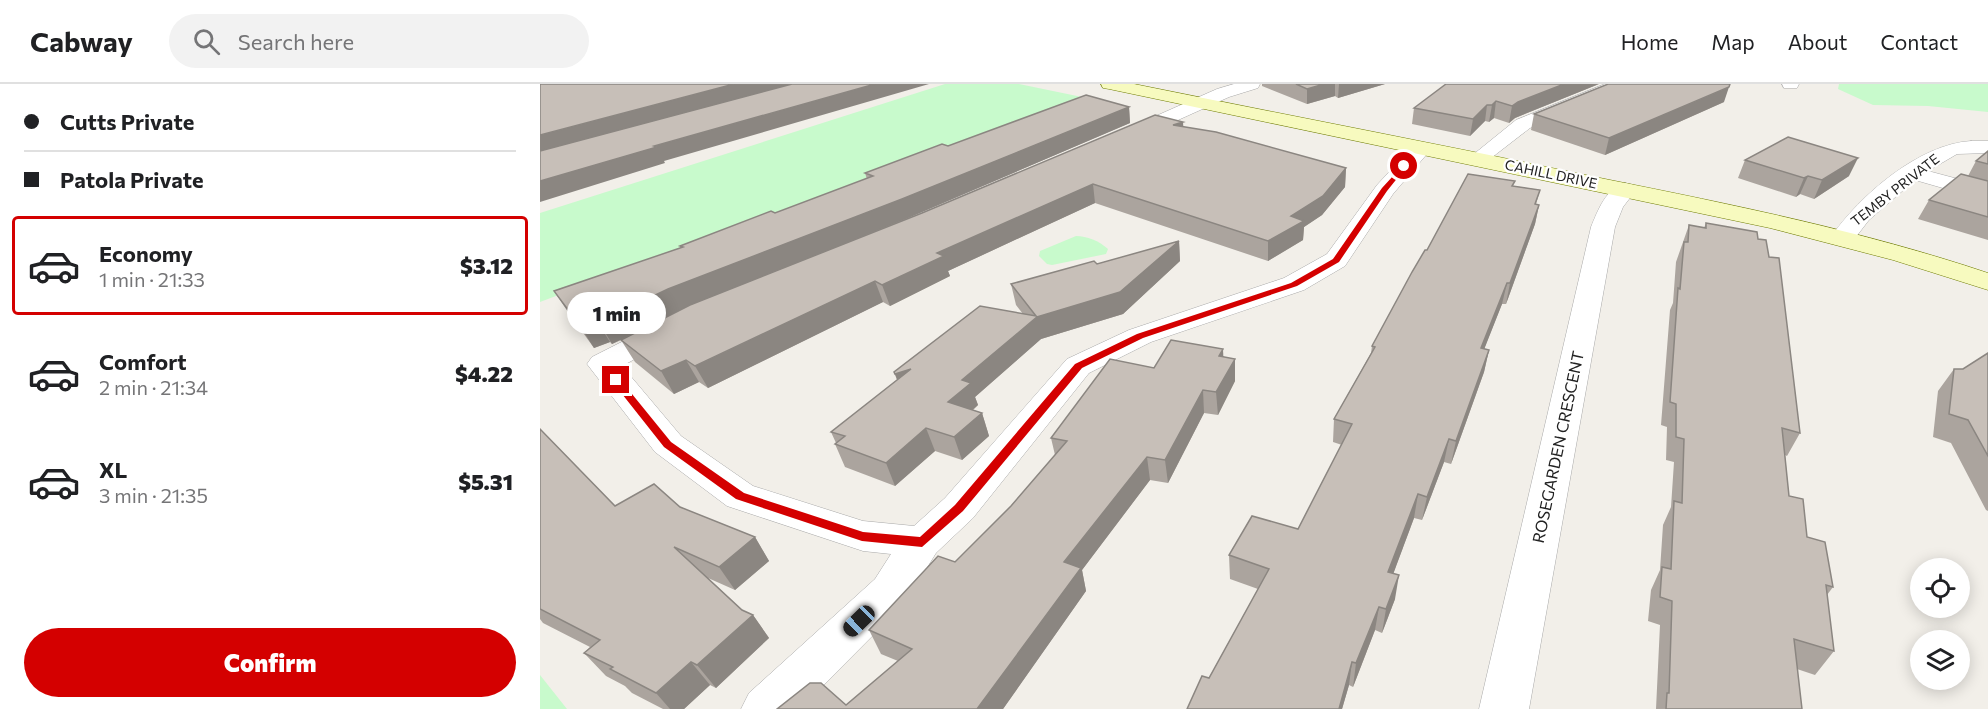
<!DOCTYPE html>
<meta charset="utf-8">
<style>
:root{--surface:#fff;--page:#f2f2f2;--text:#202124;--muted:#757577;--line:#e0e0e0;--accent:#d40000}
body{margin:0;font-family:Commissioner,sans-serif;background:var(--page);color:var(--text);height:100vh;display:flex;flex-direction:column;font-size:22px;white-space:nowrap}
*{box-sizing:border-box;margin:0}
p{font-size:20px;color:var(--muted)}
.icon{flex:none;width:33px;height:33px;fill:none;stroke:currentColor;stroke-width:2;stroke-linecap:round;stroke-linejoin:round}
.map{position:relative;flex:1;overflow:hidden}
.details{display:flex;flex-direction:column;background:var(--surface);width:540px}
.details>*{flex:none}
.guide{display:grid;align-content:center;height:132px;padding:0 24px;background:var(--surface)}
.controls{position:absolute;left:1370px;top:474px;display:grid;gap:12px}
.controls a{display:grid;place-items:center;width:60px;height:60px;border-radius:50%;background:var(--surface);box-shadow:0 3px 15px #0003;font-size:30px}
.end{position:absolute;width:27px;height:27px;margin:-14px;border:8px solid #d40000;background:#fff;box-shadow:0 0 0 3px #fff}
.from{border-radius:50%}
.bubble{position:absolute;height:42px;border-radius:21px;background:var(--surface);box-shadow:0 3px 15px #0003;font-size:20px;font-weight:800;line-height:42px;text-align:center}
.car{position:absolute;width:18px;height:36px;margin:-18px -9px;border-radius:8px;box-shadow:0 0 4px 2px #0007;background:linear-gradient(#222 24%,#8ab4d8 0 40%,#222 0 76%,#8ab4d8 0 86%,#222 0)}
.guide b{display:flex;align-items:center;gap:21px;height:57px;font-size:22px}
.guide b+b{border-top:2px solid var(--line)}
.guide i{width:15px;height:15px;background:var(--text)}
ul{padding:0;list-style:none}
li{display:flex;align-items:center;gap:18px;height:99px;margin:0 12px 9px;padding:0 12px;border:3px solid transparent;border-radius:6px}
li div{flex:1}
li b{display:block;font-size:22px}
li em{font-style:normal;font-weight:800}
li.current{border-color:var(--accent)}
li>.icon{width:54px;height:54px;stroke-width:1.5}
.primary-button{display:flex;gap:12px;margin-top:auto;padding:12px 24px}
.primary-button a{flex:1;height:69px;border-radius:36px;background:var(--accent);color:#fff;font-size:24px;font-weight:800;line-height:69px;text-align:center}
header{display:flex;align-items:center;gap:36px;box-sizing:border-box;height:84px;padding:0 30px;background:var(--surface);border-bottom:2px solid var(--line)}
header strong{font-size:28px}
nav{display:flex;gap:33px;margin-inline-start:auto;font-size:21px}
.search{width:420px;height:54px;background:var(--page);display:flex;align-items:center;gap:15px;box-sizing:border-box;padding:0 21px;border-radius:33px;color:var(--muted);font-size:22px}
main{display:flex;flex:1;min-height:0}
.map>svg:first-child{display:block}
.park{fill:#c8facc}
.lines{fill:none;stroke-linecap:round;stroke-linejoin:round}
.street-casing{stroke:#a9a9a9;stroke-width:1}
.secondary-casing{stroke:#707d05;stroke-width:1}
.street{fill:#fff;fill-rule:evenodd}
.secondary{fill:#f7fabf;fill-rule:evenodd}
.wall{fill:#aba49e}
.shaded-wall{fill:#8b8681}
.building{fill:#c7bfb8;stroke:#8b8681;stroke-width:1.5}
.route{fill:#d40000}
.labels{text-anchor:middle;stroke-width:4.5;stroke-linejoin:round;paint-order:stroke}
.far-street-label{font-size:14px;fill:#222;stroke:#fff}
.street-label{font-size:16px;fill:#222;stroke:#fff}
</style>
<header>
<strong>Cabway</strong>
<div class="search"><svg class="icon" aria-label="search" viewBox="0 0 24 24"><circle cx="10" cy="10" r="6"/><path d="M15 15l6 6"/></svg>Search here</div>
<nav><a>Home</a><a>Map</a><a>About</a><a>Contact</a></nav>
</header>
<main>
<section class="details">
<div class="guide">
<b><i class="from"></i>Cutts Private</b>
<b><i></i>Patola Private</b>
</div>
<ul>
<li class="current"><svg class="icon" aria-label="car" viewBox="0 0 24 24"><path d="M5 17H2v-5l4-1 3-4h7l3 4 3 1v5h-3M9 17h6M6 11h13"/><circle cx="7" cy="17" r="2"/><circle cx="17" cy="17" r="2"/></svg><div><b>Economy</b><p>1 min · 21:33</p></div><em>$3.12</em></li>
<li><svg class="icon" aria-label="car" viewBox="0 0 24 24"><path d="M5 17H2v-5l4-1 3-4h7l3 4 3 1v5h-3M9 17h6M6 11h13"/><circle cx="7" cy="17" r="2"/><circle cx="17" cy="17" r="2"/></svg><div><b>Comfort</b><p>2 min · 21:34</p></div><em>$4.22</em></li>
<li><svg class="icon" aria-label="car" viewBox="0 0 24 24"><path d="M5 17H2v-5l4-1 3-4h7l3 4 3 1v5h-3M9 17h6M6 11h13"/><circle cx="7" cy="17" r="2"/><circle cx="17" cy="17" r="2"/></svg><div><b>XL</b><p>3 min · 21:35</p></div><em>$5.31</em></li>
</ul>
<div class="primary-button"><a>Confirm</a></div>
</section>
<div class="map">
<svg width="1448" height="625" viewBox="0 0 1448 625">
<rect width="100%" height="100%" fill="#f2efe9"/>
<!-- park -->
<g class="park">
<polygon points="405,0 479,0 542,13 0,218 0,129"/>
<polygon points="1299,0 1448,0 1448,28 1388,22 1333,21 1298,5"/>
<path d="M536 152C547 152 559 157 568 165L566 170 512 181 507 180 499 172 500 167Z"/>
<polygon points="0,591 27,625 0,625"/>
</g>
<g class="lines">
<defs>
<g id="street">
<polygon points="694,0 720,0 718,4 689,13 596,55 582,55 579,51 582,47 677,5"/>
<polygon points="1065,0 1088,0 1086,4 990,44 946,78 939,80 932,78 929,74 976,36"/>
<polygon points="1242,0 1259,0 1257,4 1244,4"/>
<path d="M1431 57H1448V69L1417 70 1388 87 1448 103V117L1375 96 1329 136 1312 158 1303 160 1294 158 1291 153C1319 112 1379 60 1431 57Z"/>
<polygon points="882,58 889,60 892,64 853,110 805,182 764,206 611,258 549,289 433,434 396,469 365,519 260,625 201,625 209,609 335,495 351,470 323,467 187,422 115,368 47,280 52,273 117,240 127,237 137,240 142,246 137,252 82,282 141,352 213,402 323,437 374,442 405,414 527,275 589,246 744,194 787,170 837,101 875,60"/>
<path d="M1085 99 1093 101 1096 106 1083 123 1075 143 989 625H939L1051 143C1058 126 1066 104 1085 99Z"/>
</g>
<path id="secondary" d="M561 0H594C751 32 909 62 1065 95 1194 121 1323 147 1448 189V206L1353 176 1230 144 569 5 563 4Z"/>
</defs>
<!-- street casing -->
<use href="#street" class="street-casing"/>
<!-- secondary casing -->
<use href="#secondary" class="secondary-casing"/>
<!-- street -->
<use href="#street" class="street"/>
<!-- secondary -->
<use href="#secondary" class="secondary"/>
</g>
<!-- wall -->
<g class="wall">
<polygon points="722,0 845,0 798,14 795,12 767,20 722,2"/>
<polygon points="1059,0 975,34 969,39 954,34 949,38 945,37 930,52 872,40 874,24"/>
<polygon points="1184,18 1065,71 991,46 994,30"/>
<polygon points="589,23 590,39 368,134 643,43 806,84 805,103 782,131 764,143 763,156 728,177 555,119 408,187 410,192 350,222 343,218 168,304 159,298 134,310 95,278 81,256 72,260 70,258 54,264 28,228 14,207 141,164 140,162 235,129 327,95 325,89 408,62"/>
<polygon points="1448,67 1448,156 1378,135 1389,116 1428,92 1436,77"/>
<polygon points="1205,76 1309,92 1274,115 1260,110 1256,113 1198,94"/>
<polygon points="974,102 1000,106 996,120 999,121 995,140 966,220 962,220 944,265 949,266 944,288 911,380 904,378 882,436 874,434 853,490 855,515 842,549 835,546 813,603 809,601 802,625 647,625 669,594 718,505 690,495 689,471 758,445 802,361 793,358 794,335 831,269 832,262 887,166"/>
<polygon points="1166,139 1218,155 1229,173 1260,349 1247,372 1245,371 1249,412 1267,453 1293,503 1287,511 1294,567 1275,591 1257,585 1262,625 1116,625 1120,541 1108,537 1111,506 1120,486 1123,441 1131,423 1134,378 1126,376 1127,343 1121,341 1130,226 1133,219 1136,178 1149,141 1164,144"/>
<polygon points="639,157 640,177 583,230 501,255 435,313 438,321 433,326 442,329 449,352 422,376 395,367 355,402 305,383 295,360 296,359 291,348 357,296 354,288 483,230 476,221 471,200 557,180"/>
<polygon points="1448,269 1448,427 1446,426 1411,359 1393,353 1398,307 1414,285 1423,285"/>
<polygon points="684,273 695,275 695,297 678,331 664,329 628,399 610,396 542,486 546,507 463,625 237,625 306,621 358,577 341,570 329,546 415,478 471,422 515,371 511,354 614,284"/>
<polygon points="0,345 75,422 140,423 215,453 229,477 195,506 168,494 202,526 213,531 229,554 176,604 170,601 144,625 123,625 92,609 85,602 66,592 44,569 50,563 3,539 0,535"/>
</g>
<!-- shaded-wall -->
<g class="shaded-wall">
<polygon points="194,0 253,0 0,70 0,51"/>
<polygon points="335,0 389,0 124,77 125,79 0,118 0,97 114,62"/>
<polygon points="784,0 795,0 795,12 767,20 767,5"/>
<polygon points="799,0 845,0 798,14"/>
<polygon points="1024,0 1059,0 975,34 969,39 972,22 978,18"/>
<polygon points="1189,3 1184,18 1065,71 1069,54"/>
<polygon points="956,17 954,34 949,38 952,21"/>
<polygon points="947,21 945,37 930,52 933,35"/>
<polygon points="589,23 590,39 368,134 140,226 72,260 59,238 128,205"/>
<polygon points="643,38 644,55 633,41"/>
<polygon points="1318,74 1309,92 1274,115 1282,96"/>
<polygon points="806,84 805,103 782,131 764,143 763,156 728,177 728,157 751,132"/>
<polygon points="1268,92 1260,110 1256,113 1264,94"/>
<polygon points="553,100 555,119 408,187 410,192 350,222 342,201 397,169"/>
<polygon points="999,121 995,140 966,220 970,199"/>
<polygon points="639,157 640,177 583,230 501,255 435,313 438,321 415,341 408,318 422,296 497,233"/>
<polygon points="335,197 343,218 168,304 155,282"/>
<polygon points="967,199 962,220 936,286 941,264"/>
<polygon points="56,236 70,258 54,264 40,242"/>
<polygon points="683,265 684,287 679,272"/>
<polygon points="949,266 944,288 911,380 916,357"/>
<polygon points="695,275 695,297 678,331 676,308"/>
<polygon points="146,276 159,298 134,310 121,287"/>
<polygon points="371,285 364,313 355,290"/>
<polygon points="663,306 664,329 628,399 625,376"/>
<polygon points="442,329 449,352 422,376 414,353"/>
<polygon points="386,344 395,367 355,402 346,379"/>
<polygon points="909,355 904,378 882,436 887,413"/>
<polygon points="607,373 610,396 542,486 546,507 463,625 437,625 524,478"/>
<polygon points="878,410 874,434 845,512 848,488"/>
<polygon points="215,453 229,477 195,506 179,483"/>
<polygon points="859,491 855,515 842,549 846,525"/>
<polygon points="839,523 835,546 813,603 816,579"/>
<polygon points="213,531 229,554 176,604 157,581"/>
<polygon points="151,578 170,601 144,625 130,625 116,609"/>
<polygon points="812,578 809,601 802,625 799,625"/>
</g>
<!-- building -->
<g class="building">
<polygon points="0,0 194,0 0,51"/>
<polygon points="252,0 335,0 114,62 117,63 0,97 0,67"/>
<polygon points="756,0 784,0 767,5"/>
<polygon points="906,0 1024,0 978,18 972,22 956,17 952,21 947,21 933,35 874,24"/>
<polygon points="1068,0 1190,0 1189,3 1069,54 994,30"/>
<polygon points="546,11 589,23 362,115 128,205 59,238 56,236 40,242 14,207 143,163 140,162 231,127 235,129 333,92 325,89 402,60 408,62"/>
<polygon points="615,31 643,38 633,41 676,48 806,84 783,112 751,132 764,137 728,157 553,100 397,169 404,172 342,201 335,197 155,282 146,276 121,287 81,256 150,221 382,129"/>
<polygon points="1248,53 1318,74 1282,96 1268,92 1264,94 1205,76"/>
<polygon points="1448,67 1448,80 1436,77"/>
<polygon points="928,90 975,97 972,102 1000,106 995,120 999,121 970,199 967,199 941,264 949,266 916,357 909,355 887,413 878,410 848,488 859,491 846,525 839,523 816,579 812,578 799,625 647,625 662,592 669,594 729,485 689,471 712,432 758,445 812,340 794,335 835,263 832,262 872,188 885,166 887,166"/>
<polygon points="1421,90 1448,97 1448,133 1389,116"/>
<polygon points="1166,139 1217,148 1218,155 1226,156 1229,173 1239,174 1260,349 1242,344 1249,412 1263,415 1267,453 1285,458 1293,503 1286,501 1294,567 1254,555 1262,625 1126,625 1127,609 1129,609 1132,517 1120,513 1122,483 1131,485 1134,417 1142,419 1144,355 1136,353 1136,320 1130,318 1138,204 1140,205 1144,158 1148,158 1149,141 1166,144"/>
<polygon points="639,157 580,208 497,233 422,296 431,299 408,318 442,329 414,353 386,344 346,379 295,360 305,352 291,348 371,285 355,290 354,288 440,222 496,232 471,200 554,177 557,180"/>
<polygon points="631,256 683,265 679,272 695,275 676,308 663,306 625,376 607,373 524,478 541,484 437,625 237,625 270,599 281,599 306,621 372,565 329,546 398,472 415,478 471,422 527,357 511,354 570,275 614,284"/>
<polygon points="1448,269 1448,372 1428,336 1409,330 1414,285 1423,285"/>
<polygon points="0,345 75,422 114,400 140,423 215,453 179,483 134,463 202,526 213,531 157,581 151,578 116,609 70,585 73,583 44,569 60,556 0,525"/>
</g>
<!-- route -->
<polygon class="route" points="864,80 867,82 847,107 799,178 757,202 603,254 542,284 423,427 382,463 322,457 196,415 124,363 71,296 79,294 131,358 204,409 323,448 380,453 415,421 535,280 597,250 751,199 793,175 842,104"/>
<g class="labels">
<!-- far-street labels -->
<g class="far-street-label">
<text transform="translate(1011 90) rotate(12)" y="5">CAHILL DRIVE</text>
<text transform="translate(1355 106) rotate(-38)" y="5">TEMBY PRIVATE</text>
</g>
<!-- street labels -->
<g class="street-label">
<text transform="translate(1018 363) rotate(-78)" y="6">ROSEGARDEN CRESCENT</text>
</g>
</g>
</svg>
<div class="controls">
<a><svg class="icon" aria-label="locate" viewBox="0 0 24 24"><circle cx="12" cy="12" r="6"/><path d="M12 2v4M12 18v4M2 12h4M18 12h4"/></svg></a>
<a><svg class="icon" aria-label="layers" viewBox="0 0 24 24"><path d="M12 4l9 5-9 5-9-5zM3 14l9 5 9-5"/></svg></a>
</div>
<i class="end from" style="left:864px;top:82px"></i>
<i class="end" style="left:76px;top:296px"></i>
<div class="bubble" style="left:27px;top:208px;width:99px">1 min</div>
<i class="car" style="left:319px;top:537px;rotate:226deg"></i>
</div>
</main>
